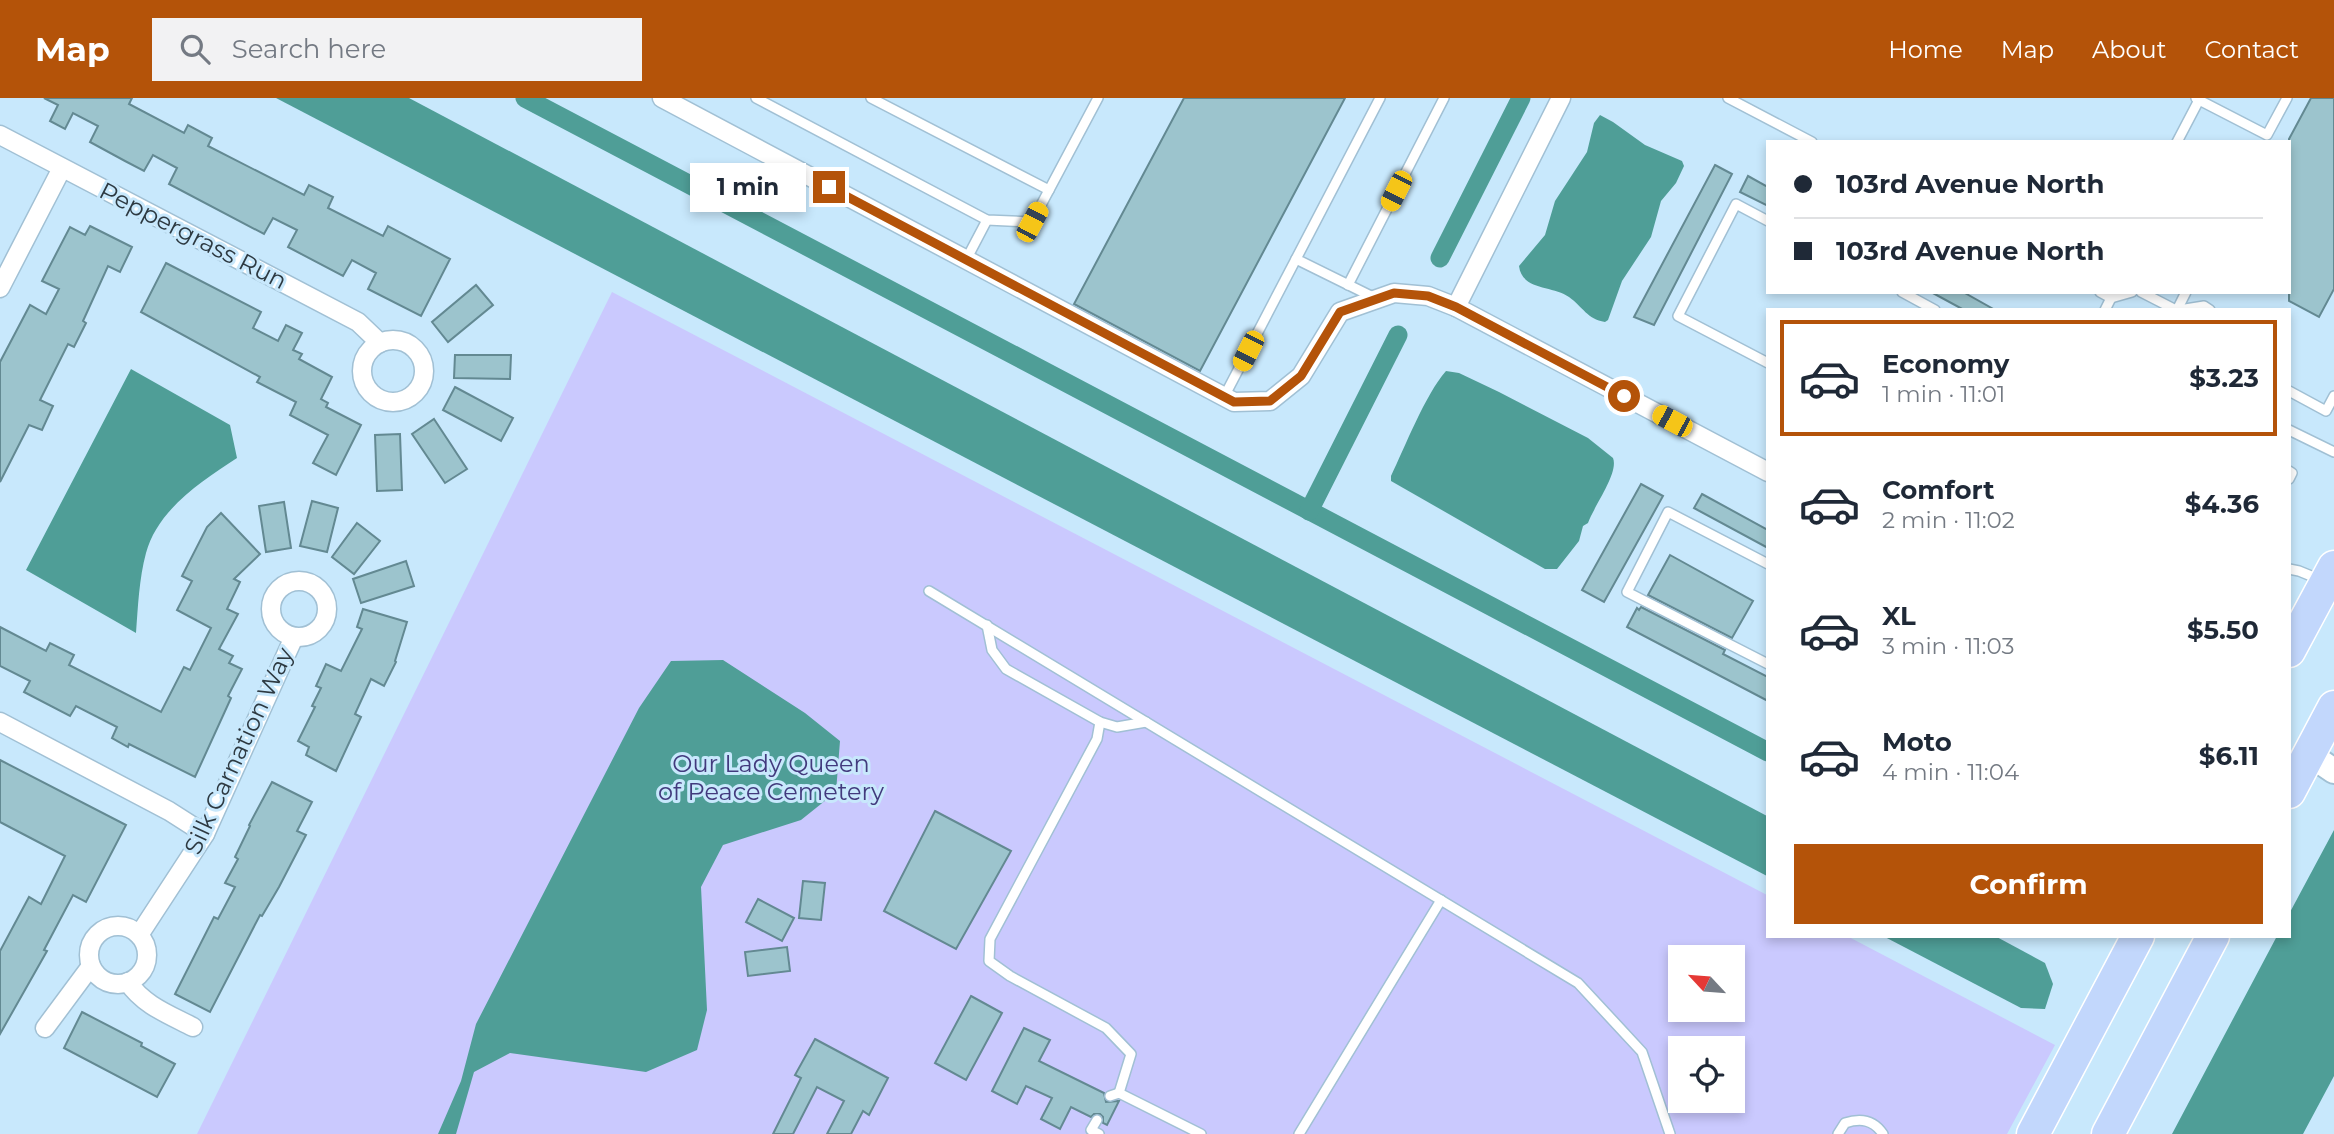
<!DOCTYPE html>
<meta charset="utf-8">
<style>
:root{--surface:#fff;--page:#f2f2f3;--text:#1f2937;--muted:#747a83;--line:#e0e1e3;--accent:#b45309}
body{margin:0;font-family:Montserrat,sans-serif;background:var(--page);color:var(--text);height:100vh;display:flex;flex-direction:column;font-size:26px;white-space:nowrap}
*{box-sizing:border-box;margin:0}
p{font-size:23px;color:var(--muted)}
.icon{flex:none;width:38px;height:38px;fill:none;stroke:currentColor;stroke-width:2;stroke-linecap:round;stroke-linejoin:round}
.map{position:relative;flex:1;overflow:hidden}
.sheet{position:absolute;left:1766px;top:210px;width:525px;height:630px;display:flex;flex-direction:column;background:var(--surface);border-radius:0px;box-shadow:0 4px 10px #0003}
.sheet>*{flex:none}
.guide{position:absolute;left:1766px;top:42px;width:525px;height:154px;border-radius:0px;box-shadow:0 4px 10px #0003;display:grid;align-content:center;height:154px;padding:0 28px;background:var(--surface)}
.needle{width:46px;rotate:296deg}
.buttons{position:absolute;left:1668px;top:847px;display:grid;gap:14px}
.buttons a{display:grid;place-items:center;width:77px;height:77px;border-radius:0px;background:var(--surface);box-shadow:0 4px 10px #0003;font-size:35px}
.end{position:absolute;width:32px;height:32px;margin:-16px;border:9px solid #b45309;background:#fff;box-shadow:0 0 0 4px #fff}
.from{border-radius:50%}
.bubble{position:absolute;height:49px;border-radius:0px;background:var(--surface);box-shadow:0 4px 10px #0003;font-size:23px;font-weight:700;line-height:49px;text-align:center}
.car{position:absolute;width:21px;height:42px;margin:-21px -10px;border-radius:9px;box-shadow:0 0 5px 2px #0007;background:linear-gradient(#f5c518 24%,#345 0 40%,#f5c518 0 76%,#345 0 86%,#f5c518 0)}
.guide b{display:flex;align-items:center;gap:24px;height:66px;font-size:26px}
.guide b+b{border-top:2px solid var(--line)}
.guide i{width:18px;height:18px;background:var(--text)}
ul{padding:12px 0 0;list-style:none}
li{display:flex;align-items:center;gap:21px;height:116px;margin:0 14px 10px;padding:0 14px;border:4px solid transparent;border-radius:0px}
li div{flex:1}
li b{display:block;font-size:26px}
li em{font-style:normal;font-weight:700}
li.on{border-color:var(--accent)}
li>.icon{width:63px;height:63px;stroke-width:1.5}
.cta{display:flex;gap:14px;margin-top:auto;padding:14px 28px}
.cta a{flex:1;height:80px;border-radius:0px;background:var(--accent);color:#fff;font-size:28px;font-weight:700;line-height:80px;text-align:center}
header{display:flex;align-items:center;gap:42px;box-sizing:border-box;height:98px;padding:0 35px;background:var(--accent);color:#fff}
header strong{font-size:33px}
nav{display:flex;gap:38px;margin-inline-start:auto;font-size:24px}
.search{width:490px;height:63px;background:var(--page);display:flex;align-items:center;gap:18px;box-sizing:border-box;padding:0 24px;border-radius:0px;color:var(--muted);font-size:26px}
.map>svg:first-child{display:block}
.green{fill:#cac9fe;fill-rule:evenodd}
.water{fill:#4f9e97}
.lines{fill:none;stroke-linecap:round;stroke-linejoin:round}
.canal{stroke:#4f9e97;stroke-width:19}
.building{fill:#9cc4cd;stroke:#638992;stroke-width:2}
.lane-casing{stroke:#a1c0d4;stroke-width:12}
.street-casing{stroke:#a1c0d4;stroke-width:21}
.secondary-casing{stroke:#a1c0d4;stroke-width:28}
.highway-casing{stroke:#fff;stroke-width:35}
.lane{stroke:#fff;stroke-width:9}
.street{stroke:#fff;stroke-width:18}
.secondary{stroke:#fff;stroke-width:24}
.highway{stroke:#c2d7fc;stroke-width:32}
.route{stroke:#b45309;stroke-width:9}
.labels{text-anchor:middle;stroke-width:6;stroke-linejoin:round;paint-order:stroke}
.street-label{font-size:24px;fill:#2d3941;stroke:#c8e8fc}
.park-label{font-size:24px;fill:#423a7d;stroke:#c8e8fc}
</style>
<header>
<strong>Map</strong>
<div class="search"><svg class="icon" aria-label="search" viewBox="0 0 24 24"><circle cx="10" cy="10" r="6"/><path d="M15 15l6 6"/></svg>Search here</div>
<nav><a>Home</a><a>Map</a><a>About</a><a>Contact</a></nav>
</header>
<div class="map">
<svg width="2334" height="1036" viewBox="0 0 2334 1036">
<rect width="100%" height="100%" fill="#c8e8fc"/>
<!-- green -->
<path class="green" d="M612 194 1767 797 1768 838H1847L2055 947 2007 1036H197ZM1680 859H1732V912H1680ZM1680 950H1732V1003H1680Z"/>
<!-- water -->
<g class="water">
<polygon points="276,0 409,0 1767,718 1767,778"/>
<path d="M1600 17 1613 24 1645 47 1682 63 1684 68 1676 85 1661 103 1651 139 1622 183 1608 222 1605 224C1587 221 1583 209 1569 199 1553 187 1522 193 1519 168L1545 137 1555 103 1587 54 1594 25Z"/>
<path d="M131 271 230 327 237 360C202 383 158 411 146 455 139 481 138 509 136 535L26 472Z"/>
<path d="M1446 273 1459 275 1499 294 1588 340 1613 360C1619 375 1594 408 1588 425L1583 428 1579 443 1557 471H1545L1391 383V378C1405 349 1425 297 1446 273Z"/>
<polygon points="723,562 805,615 840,643 836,694 801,722 723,747 701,789 707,912 697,952 646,974 510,955 474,974 456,1036 438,1036 461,983 476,926 639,610 671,563"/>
<polygon points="2334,732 2334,978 2303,1036 2172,1036 2277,838 2289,838 2289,816"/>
<polygon points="1883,838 1995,838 2045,865 2053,886 2045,911 2021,910"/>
</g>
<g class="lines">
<!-- canal -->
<g class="canal">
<polyline points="525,0 1768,654"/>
<polyline points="1440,160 1521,0"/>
<polyline points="1309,413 1398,237"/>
</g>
</g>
<!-- building -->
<g class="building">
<polygon points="44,0 132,0 129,6 184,35 188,27 212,40 208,48 304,97 309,87 333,99 328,110 383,138 388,128 450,161 421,218 368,191 376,175 352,162 343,178 288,149 297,132 273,120 264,136 169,86 177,70 153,57 144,73 125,63 90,44 98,28 73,15 65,31 50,23 58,7"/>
<polygon points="1184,0 1345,0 1200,273 1074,206"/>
<polygon points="2311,0 2334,0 2334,191 2319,219 2289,203 2289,41"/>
<polygon points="1715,67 1732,76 1654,227 1634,219"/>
<polygon points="1748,78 1768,89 1768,108 1740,94"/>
<polygon points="90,128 132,149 120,174 108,168 83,223 86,225 74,249 68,246 40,302 53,308 42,332 29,327 0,384 0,264 30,207 46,216 59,191 42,183 70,129 85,137"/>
<polygon points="166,165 261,214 253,230 278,243 286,227 302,235 293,252 302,256 299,261 332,279 321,301 328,305 326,309 361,327 336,377 313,365 328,337 290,317 296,304 257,284 260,279 141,214"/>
<polygon points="476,187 493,207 448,244 432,224"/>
<polygon points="1931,194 1963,194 1995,212 1964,212"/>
<polygon points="455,257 511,257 510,281 454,280"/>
<polygon points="455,289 513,320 501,343 443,312"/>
<polygon points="434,321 467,371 445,385 412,336"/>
<polygon points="400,336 402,392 377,393 375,337"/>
<polygon points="1641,386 1663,398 1604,504 1582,492"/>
<polygon points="1702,396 1768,432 1768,450 1694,410"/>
<polygon points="312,403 338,410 327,454 300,448"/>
<polygon points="284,404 291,450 266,454 259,408"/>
<polygon points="221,415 260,456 234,481 240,484 227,511 238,516 219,551 233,558 229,565 242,571 228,598 231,600 195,679 129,646 128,649 112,640 117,629 76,608 70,618 24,594 30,583 0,568 0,529 46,553 50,545 74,557 69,567 161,614 184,569 190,572 211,530 177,512 192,483 182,478 207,429"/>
<polygon points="357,425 380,443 354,476 332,459"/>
<polygon points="1670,457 1753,503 1732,540 1648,497"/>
<polygon points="406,463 414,488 361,505 353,481"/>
<polygon points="1641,509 1725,552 1723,556 1768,579 1768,603 1627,529 1637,510 1639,512"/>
<polygon points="363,511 407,524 395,563 396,564 384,588 371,581 355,616 361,619 336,673 306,657 309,649 298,643 315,609 312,608 321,590 316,588 326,566 341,573 362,531 357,529"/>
<polygon points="0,662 126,727 86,804 73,797 44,852 47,853 0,936 0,853 29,799 41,806 65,758 0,724"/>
<polygon points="272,684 312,704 297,733 306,737 279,789 262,818 260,817 210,914 175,896 214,819 218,821 235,789 225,785 238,761 235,759 250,728 249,727"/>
<polygon points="935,713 1011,753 956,851 884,813"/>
<polygon points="803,783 825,785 821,822 799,820"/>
<polygon points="758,801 794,820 782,843 746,824"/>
<polygon points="787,849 790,873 748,878 745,854"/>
<polygon points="971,898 1002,915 966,982 935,965"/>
<polygon points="82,914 142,945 141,948 175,966 157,999 64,950"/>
<polygon points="1024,930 1050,942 1039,963 1104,995 1106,1004 1119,1003 1107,1027 1103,1025 1103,1019 1100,1016 1094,1016 1091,1019 1071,1009 1060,1031 1041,1021 1052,1000 1026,988 1017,1006 992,993"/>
<polygon points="815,941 888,980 869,1017 863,1013 851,1036 827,1036 844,1003 817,989 793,1036 773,1036 801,980 795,977"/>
</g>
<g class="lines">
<defs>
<g id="lane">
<polyline points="756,0 987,122 1032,124 1098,0"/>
<polyline points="871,0 1049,92"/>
<polyline points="1728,0 1812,44"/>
<polyline points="2199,2 2267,37 2287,0"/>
<polyline points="2177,44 2199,2 2196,0"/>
<polyline points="1768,123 1736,106 1678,218 1768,265"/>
<polyline points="966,162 987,122"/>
<polyline points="1348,187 1444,0"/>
<polyline points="1902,194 1935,212"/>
<polyline points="2100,194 2111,200 2105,212"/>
<polyline points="2112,194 2111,200 2132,194"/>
<polyline points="2141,194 2176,212"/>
<polyline points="1375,200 1296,161 1380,0"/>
<polyline points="2177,212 2186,194"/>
<polyline points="2179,212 2204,208 2210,212"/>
<polyline points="2289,293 2326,313 2334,298"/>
<polyline points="1224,299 1296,161"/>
<polyline points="2289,332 2334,354"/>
<polyline points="2289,373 2292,375 2289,381"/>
<polyline points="1768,466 1668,414 1627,494 1768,566"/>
<polyline points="2289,471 2299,473 2321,482"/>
<polyline points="929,493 1578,885 1642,954 1670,1036"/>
<polyline points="987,527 992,552 1006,571 1100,624 1117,629 1146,624"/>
<polyline points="1100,624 1097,641 990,841 989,863 1010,878 1106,930 1131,956 1119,995"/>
<polyline points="1110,998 1119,995 1201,1036"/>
<polyline points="1097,1022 1091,1032 1099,1036"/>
<polyline points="1299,1036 1441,802"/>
<path d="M1838 1036 1845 1025C1860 1020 1873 1021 1883 1036"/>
</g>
<g id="street">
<polyline points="662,0 1234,304 1270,303 1301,278 1340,214 1394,195 1428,198 1456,209 1768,374"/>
<polyline points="0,37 358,224 380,245"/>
<polyline points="0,190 62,70"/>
<polyline points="1456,209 1561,0"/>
<circle cx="393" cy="273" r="31"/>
<circle cx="299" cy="511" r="28"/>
<polyline points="0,624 169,713 205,736"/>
<circle cx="118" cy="857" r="29"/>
<polyline points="139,837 205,736 294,539"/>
<path d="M128 884C143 907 170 917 193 929"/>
<polyline points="45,930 91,868"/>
</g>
<polyline id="secondary" points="2309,656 2334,673"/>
<g id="highway">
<polyline points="2289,553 2334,469"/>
<polyline points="2289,694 2334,609"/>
<polyline points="2033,1036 2138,838"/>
<polyline points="2108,1036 2213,838"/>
</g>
</defs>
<!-- lane casing -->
<use href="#lane" class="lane-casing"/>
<!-- street casing -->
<use href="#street" class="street-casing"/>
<!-- secondary casing -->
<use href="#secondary" class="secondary-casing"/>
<!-- highway casing -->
<use href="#highway" class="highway-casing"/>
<!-- lane -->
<use href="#lane" class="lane"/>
<!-- street -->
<use href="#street" class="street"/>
<!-- secondary -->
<use href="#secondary" class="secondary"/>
<!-- highway -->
<use href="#highway" class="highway"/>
</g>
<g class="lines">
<!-- route -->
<polyline class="route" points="829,89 1234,304 1270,303 1301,278 1340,214 1394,195 1428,198 1456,209 1624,298"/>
</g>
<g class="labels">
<!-- street labels -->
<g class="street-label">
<text transform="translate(193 138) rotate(27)" y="8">Peppergrass Run</text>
<text transform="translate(239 653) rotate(-65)" y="8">Silk Carnation Way</text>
</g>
<!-- park labels -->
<g class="park-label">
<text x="771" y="674">Our Lady Queen<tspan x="771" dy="28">of Peace Cemetery</tspan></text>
</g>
</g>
</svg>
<div class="buttons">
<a><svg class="needle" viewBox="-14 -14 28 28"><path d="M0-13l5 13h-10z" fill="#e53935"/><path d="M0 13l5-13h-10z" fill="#747a83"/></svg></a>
<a><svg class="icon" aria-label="locate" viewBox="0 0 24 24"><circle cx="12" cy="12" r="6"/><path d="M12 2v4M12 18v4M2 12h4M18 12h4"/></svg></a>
</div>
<i class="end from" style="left:1624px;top:298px"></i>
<i class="end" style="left:829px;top:89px"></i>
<div class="bubble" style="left:690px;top:65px;width:116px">1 min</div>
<i class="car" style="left:1396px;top:93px;rotate:207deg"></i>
<i class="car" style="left:1032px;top:124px;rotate:28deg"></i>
<i class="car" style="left:1248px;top:253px;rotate:207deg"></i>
<i class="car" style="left:1672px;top:323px;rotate:298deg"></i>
<div class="guide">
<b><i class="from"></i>103rd Avenue North</b>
<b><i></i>103rd Avenue North</b>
</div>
<section class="sheet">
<ul>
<li class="on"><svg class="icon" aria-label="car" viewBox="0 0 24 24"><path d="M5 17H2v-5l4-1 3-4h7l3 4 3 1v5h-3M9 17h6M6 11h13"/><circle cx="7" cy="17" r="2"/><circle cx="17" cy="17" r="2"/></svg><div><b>Economy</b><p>1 min · 11:01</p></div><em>$3.23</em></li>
<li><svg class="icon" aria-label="car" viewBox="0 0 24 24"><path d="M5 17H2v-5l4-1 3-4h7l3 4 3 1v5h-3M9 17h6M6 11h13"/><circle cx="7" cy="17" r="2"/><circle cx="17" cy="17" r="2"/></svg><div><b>Comfort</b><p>2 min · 11:02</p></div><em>$4.36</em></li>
<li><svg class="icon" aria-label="car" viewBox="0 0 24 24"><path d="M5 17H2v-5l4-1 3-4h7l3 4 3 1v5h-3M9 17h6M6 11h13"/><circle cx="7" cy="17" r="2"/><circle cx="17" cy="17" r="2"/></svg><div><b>XL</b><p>3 min · 11:03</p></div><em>$5.50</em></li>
<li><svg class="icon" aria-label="car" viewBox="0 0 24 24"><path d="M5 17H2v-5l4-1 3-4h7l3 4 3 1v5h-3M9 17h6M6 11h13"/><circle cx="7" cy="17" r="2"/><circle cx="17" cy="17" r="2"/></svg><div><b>Moto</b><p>4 min · 11:04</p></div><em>$6.11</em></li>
</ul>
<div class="cta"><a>Confirm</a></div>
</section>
</div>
